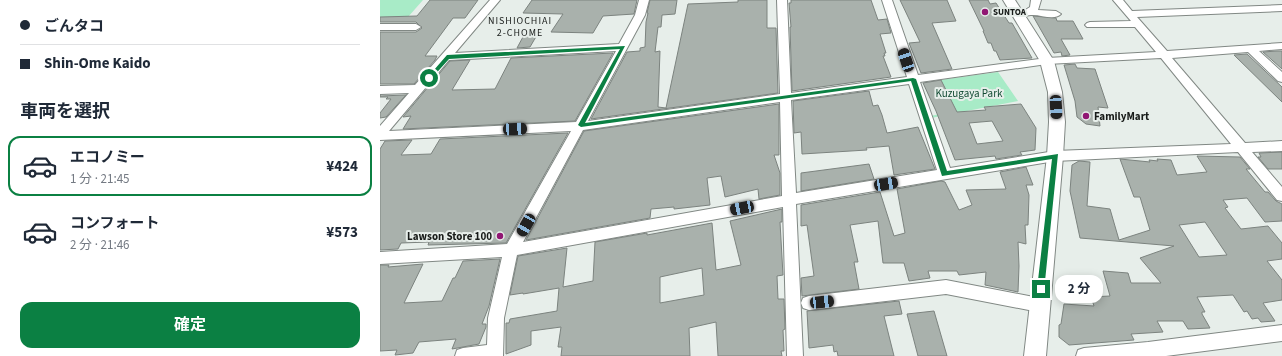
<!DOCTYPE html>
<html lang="ja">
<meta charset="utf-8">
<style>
:root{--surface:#fff;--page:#f2f2f3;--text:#1f2937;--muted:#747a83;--line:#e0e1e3;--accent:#0b8043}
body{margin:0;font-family:"Source Sans 3","Noto Sans JP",sans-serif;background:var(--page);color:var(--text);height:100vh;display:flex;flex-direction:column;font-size:15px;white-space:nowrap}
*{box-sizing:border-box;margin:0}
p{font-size:13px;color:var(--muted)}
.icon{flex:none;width:22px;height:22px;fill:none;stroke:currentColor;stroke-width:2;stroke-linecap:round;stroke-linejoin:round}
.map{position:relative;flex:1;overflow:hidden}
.panel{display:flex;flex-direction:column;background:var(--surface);width:380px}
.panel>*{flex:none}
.guide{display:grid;align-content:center;height:88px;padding:0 20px;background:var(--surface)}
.end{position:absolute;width:18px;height:18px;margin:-9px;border:5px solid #0b8043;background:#fff;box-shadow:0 0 0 2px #fff}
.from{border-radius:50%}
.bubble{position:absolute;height:28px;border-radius:12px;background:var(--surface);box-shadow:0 2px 10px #0003;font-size:13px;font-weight:700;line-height:28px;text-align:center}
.car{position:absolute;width:12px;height:24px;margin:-12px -6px;border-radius:5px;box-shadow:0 0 3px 1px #0007;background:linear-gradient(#222 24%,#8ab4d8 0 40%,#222 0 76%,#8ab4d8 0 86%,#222 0)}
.guide b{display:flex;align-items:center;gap:14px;height:38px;font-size:15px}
.guide b+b{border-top:1px solid var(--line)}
.guide i{width:10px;height:10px;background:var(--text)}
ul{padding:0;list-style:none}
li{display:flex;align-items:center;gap:12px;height:60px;margin:0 8px 6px;padding:0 12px;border:2px solid transparent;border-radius:12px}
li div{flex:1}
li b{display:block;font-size:15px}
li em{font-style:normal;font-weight:700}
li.active{border-color:var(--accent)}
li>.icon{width:36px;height:36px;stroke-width:1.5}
h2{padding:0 20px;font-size:18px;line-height:48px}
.cta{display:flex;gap:8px;margin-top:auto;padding:8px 20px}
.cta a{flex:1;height:46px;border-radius:12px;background:var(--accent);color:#fff;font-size:16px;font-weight:700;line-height:46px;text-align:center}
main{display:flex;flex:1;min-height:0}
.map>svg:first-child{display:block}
.green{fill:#a8ebc7}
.building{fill:#a9b1ac;stroke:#7c837f;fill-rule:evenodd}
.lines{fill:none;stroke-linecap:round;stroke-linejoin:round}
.minor-casing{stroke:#818884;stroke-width:2}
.major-casing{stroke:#818884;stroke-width:2}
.minor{fill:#fff;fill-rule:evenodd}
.major{fill:#fff;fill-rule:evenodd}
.route{fill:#0b8043}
.poi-dot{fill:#911673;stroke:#e7eeea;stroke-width:1.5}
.labels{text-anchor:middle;stroke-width:4;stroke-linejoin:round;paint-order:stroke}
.far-poi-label{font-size:9px;font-weight:bold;fill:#181b19;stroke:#e7eeea;text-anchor:start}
.far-neighbourhood-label{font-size:10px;letter-spacing:1px;fill:#181b19;stroke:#e7eeea}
.park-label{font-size:11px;fill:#124b33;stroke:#e7eeea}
.poi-label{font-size:11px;font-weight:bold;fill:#181b19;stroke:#e7eeea;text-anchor:start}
</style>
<main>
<section class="panel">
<div class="guide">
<b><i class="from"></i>ごんタコ</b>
<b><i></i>Shin-Ome Kaido</b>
</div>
<h2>車両を選択</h2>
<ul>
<li class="active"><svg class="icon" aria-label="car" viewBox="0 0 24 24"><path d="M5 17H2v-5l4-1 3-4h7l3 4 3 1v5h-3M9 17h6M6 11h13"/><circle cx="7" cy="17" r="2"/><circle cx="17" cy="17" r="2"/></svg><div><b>エコノミー</b><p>1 分 · 21:45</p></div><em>¥424</em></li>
<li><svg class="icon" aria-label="car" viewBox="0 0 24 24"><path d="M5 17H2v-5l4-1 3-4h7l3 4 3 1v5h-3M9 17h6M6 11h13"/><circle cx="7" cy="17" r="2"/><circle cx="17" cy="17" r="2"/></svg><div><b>コンフォート</b><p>2 分 · 21:46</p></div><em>¥573</em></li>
</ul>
<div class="cta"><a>確定</a></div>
</section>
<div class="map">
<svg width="902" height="356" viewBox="0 0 902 356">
<rect width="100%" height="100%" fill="#e7eeea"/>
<!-- green -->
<g class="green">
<polygon points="0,0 43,0 28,17 0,17"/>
<polygon points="618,72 638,101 551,118 550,116 575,111 559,80"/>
</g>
<!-- building -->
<g class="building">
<polygon points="50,0 98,0 85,18 73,18 45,56 57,56 55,60 34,84 0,84 0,32 36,32 42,28 36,22 0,22 0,17 37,16"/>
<polygon points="152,0 257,0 254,14 223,16 213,33 171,32 183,14 143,13"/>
<polygon points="270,0 297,0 295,14 282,15 281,27 278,27 275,52 280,51 278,107 286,108 308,4 358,2 358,0 387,0 387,28 396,28 398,93 211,119 247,52 260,51 260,48 265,47 266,22 268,13 267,13"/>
<polygon points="411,0 491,0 498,20 507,19 511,33 500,34 506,53 504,53 505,56 503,56 511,77 412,91 410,27 411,27 409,3 411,3"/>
<polygon points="520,0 567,0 576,21 552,23 572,69 541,73 529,43 540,42"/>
<polygon points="589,0 608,0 610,4 616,3 629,23 632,23 652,58 620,60 616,51 614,51 611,43 608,43 603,31 604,31"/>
<polygon points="653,16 676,18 677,21 693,21 703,39 681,39 690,55 682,56 681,52 674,53"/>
<polygon points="144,35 157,35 150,47 137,48"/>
<polygon points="902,51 902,69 883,52 897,51"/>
<polygon points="233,53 195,121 23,129 31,116 23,117 70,61 90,60 72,90 115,89 131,58"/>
<polygon points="867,54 902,87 902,102 854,55"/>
<polygon points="695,64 697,68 715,69 728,108 718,107 720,126 706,124 697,117 695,101 684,65"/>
<path d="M561 80 577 112 606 110 604 107 641 104 656 128 655 150 640 152 642 155 616 159 615 156 575 160 556 111 543 83ZM612 121 623 141 597 144 589 123Z"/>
<polygon points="489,91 493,106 498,105 502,115 507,133 538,127 555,169 514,175 509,146 486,148 487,150 422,154 421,132 414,133 413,101"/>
<polygon points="0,95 0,96 26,95 6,117 0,118 0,113 11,99 6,99 8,97 0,97"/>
<polygon points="399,104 399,155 394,155 400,173 400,195 379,199 378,189 345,197 341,176 327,178 330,205 294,209 294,207 271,209 270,218 146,240 204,131"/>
<polygon points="188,133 126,243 48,245 49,242 21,243 18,249 0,250 0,149 5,141 32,140 21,155 51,154 60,139"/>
<polygon points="902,152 902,169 888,169 878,157 881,157 879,153"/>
<path d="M817 156 860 157 870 169H866L885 192H888L896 201 902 204V221L885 222 867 198 843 200 848 207 845 208 861 229 888 226 902 243V259L887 261 902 280V300L883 303 895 321 881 322 878 318 872 319 867 311 864 312 853 295 817 297 825 312H822V314L830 328 808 329 803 321H777L783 332 751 334 754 340 689 345 679 337V325L681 324 684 304 714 306 711 297 730 296 723 271 748 273 751 283H781L760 258 794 246 700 238 690 191 692 165 699 161 710 162 707 206 730 209 739 240 770 230 760 197H754L740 159 770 162 769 160 778 161 777 159 791 160 797 175 827 172ZM825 222 847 255 819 257 799 225Z"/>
<polygon points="489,164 494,179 421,191 421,173"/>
<polygon points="646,167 653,185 646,185 649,195 648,225 645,225 646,244 638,242 639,266 638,292 605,285 606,272 579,275 577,271 548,271 550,278 529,281 524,263 503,263 498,221 470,225 478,262 474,262 479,289 422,296 421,278 434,276 427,225 421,226 421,205 500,192 514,236 525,233 517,189 561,181 565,182 579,210 592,205 586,190 626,189 620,172"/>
<path d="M402 209V222H400L403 275 397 276 398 299H404L405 329 403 330 404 351H401L402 356H338L336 322 309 328 310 356H181L182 347H178L181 327 151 331V345L126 354V323H129L130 319 177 311 179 288 143 294V293L130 295 138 256 187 248 183 287 213 281 215 242 267 233V235L332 223 336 270 361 265 350 221ZM322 268 324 295 280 303V277Z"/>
<polygon points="120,259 109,306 102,324 106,324 106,327 99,344 72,349 76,339 39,342 33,353 15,355 17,350 0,351 0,265 9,265 8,267 43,264 24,303 62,301 73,278 75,278 83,261"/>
<polygon points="519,301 522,314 504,316 514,356 458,356 457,351 454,352 453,345 429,348 427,311"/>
<polygon points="554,311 567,356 538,356 527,314"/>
</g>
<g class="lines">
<defs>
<g id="minor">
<path d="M110 0H120L75 53 239 44 255 15 259 0H269L265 15 208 121 400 94 397 0H407L411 93 527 77 502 0H512L538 75 667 58 776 52 755 27H707L705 25 707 23 710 22 751 21 733 0H743L752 11 902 5V11L757 17 787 51 902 43V49L879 51 902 72V82L898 81 868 52 792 58 865 143 902 141V151L872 152 902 187V201L897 200 858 152 675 161 416 204 423 356H407L403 207 137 255 124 318 123 356H75L77 350 83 348 107 345 108 318 122 257 0 264V252L127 244 191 131 0 140V126L29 93 0 94V86L35 85ZM236 51 196 122 9 131 69 60ZM781 58 851 144 675 151 570 168 540 82 667 64ZM529 84 557 170 416 193 411 100ZM400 102 402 196 143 242 203 130Z"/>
<path d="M651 0H661L658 10 676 11 681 14C674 21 660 14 651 15 647 15 645 17 641 16L639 14 650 7Z"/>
<polygon points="0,24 36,24 41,27 36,30 0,30"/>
<polygon points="566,280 659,298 665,300 667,305 665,310 659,312 566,294 429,310 423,308 421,303 423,298 429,296"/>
<polygon points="902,325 902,341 786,356 696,356 698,350 704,348 768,342"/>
</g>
<polygon id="major" points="623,0 635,0 674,61 682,92 685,122 683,156 666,356 644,356 667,156 669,122 668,92 660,61"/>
</defs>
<!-- minor casing -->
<use href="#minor" class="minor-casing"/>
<!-- major casing -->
<use href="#major" class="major-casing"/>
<!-- minor -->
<use href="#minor" class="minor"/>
<!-- major -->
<use href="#major" class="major"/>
</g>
<!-- route -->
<polygon class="route" points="245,46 205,123 533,78 536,79 567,171 678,154 664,291 658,291 657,289 672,159 562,176 531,81 201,127 198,125 240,49 69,59 51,79 47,78 67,55"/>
<!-- markers -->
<g class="poi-dot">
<circle cx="605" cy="12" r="4"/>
<circle cx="706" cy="116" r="4"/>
<circle cx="120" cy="236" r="4"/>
</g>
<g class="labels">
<!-- far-poi labels -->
<g class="far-poi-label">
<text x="613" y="15">SUNTOA</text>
</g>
<!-- far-neighbourhood labels -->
<g class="far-neighbourhood-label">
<text x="140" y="24">NISHIOCHIAI<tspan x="140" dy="12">2-CHOME</tspan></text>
</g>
<!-- park labels -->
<g class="park-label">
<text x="589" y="97">Kuzugaya Park</text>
</g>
<!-- poi labels -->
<g class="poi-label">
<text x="714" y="120">FamilyMart</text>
<text x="112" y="240" text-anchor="end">Lawson Store 100</text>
</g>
</g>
</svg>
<i class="end from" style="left:49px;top:78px"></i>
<i class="end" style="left:661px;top:289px"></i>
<div class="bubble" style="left:675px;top:275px;width:48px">2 分</div>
<i class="car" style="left:526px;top:60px;rotate:342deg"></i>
<i class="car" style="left:676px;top:107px;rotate:177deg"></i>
<i class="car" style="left:135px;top:129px;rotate:87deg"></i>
<i class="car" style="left:506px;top:184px;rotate:81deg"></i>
<i class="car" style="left:362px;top:208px;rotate:259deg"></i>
<i class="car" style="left:146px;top:225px;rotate:210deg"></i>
<i class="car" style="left:442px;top:302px;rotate:84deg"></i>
</div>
</main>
